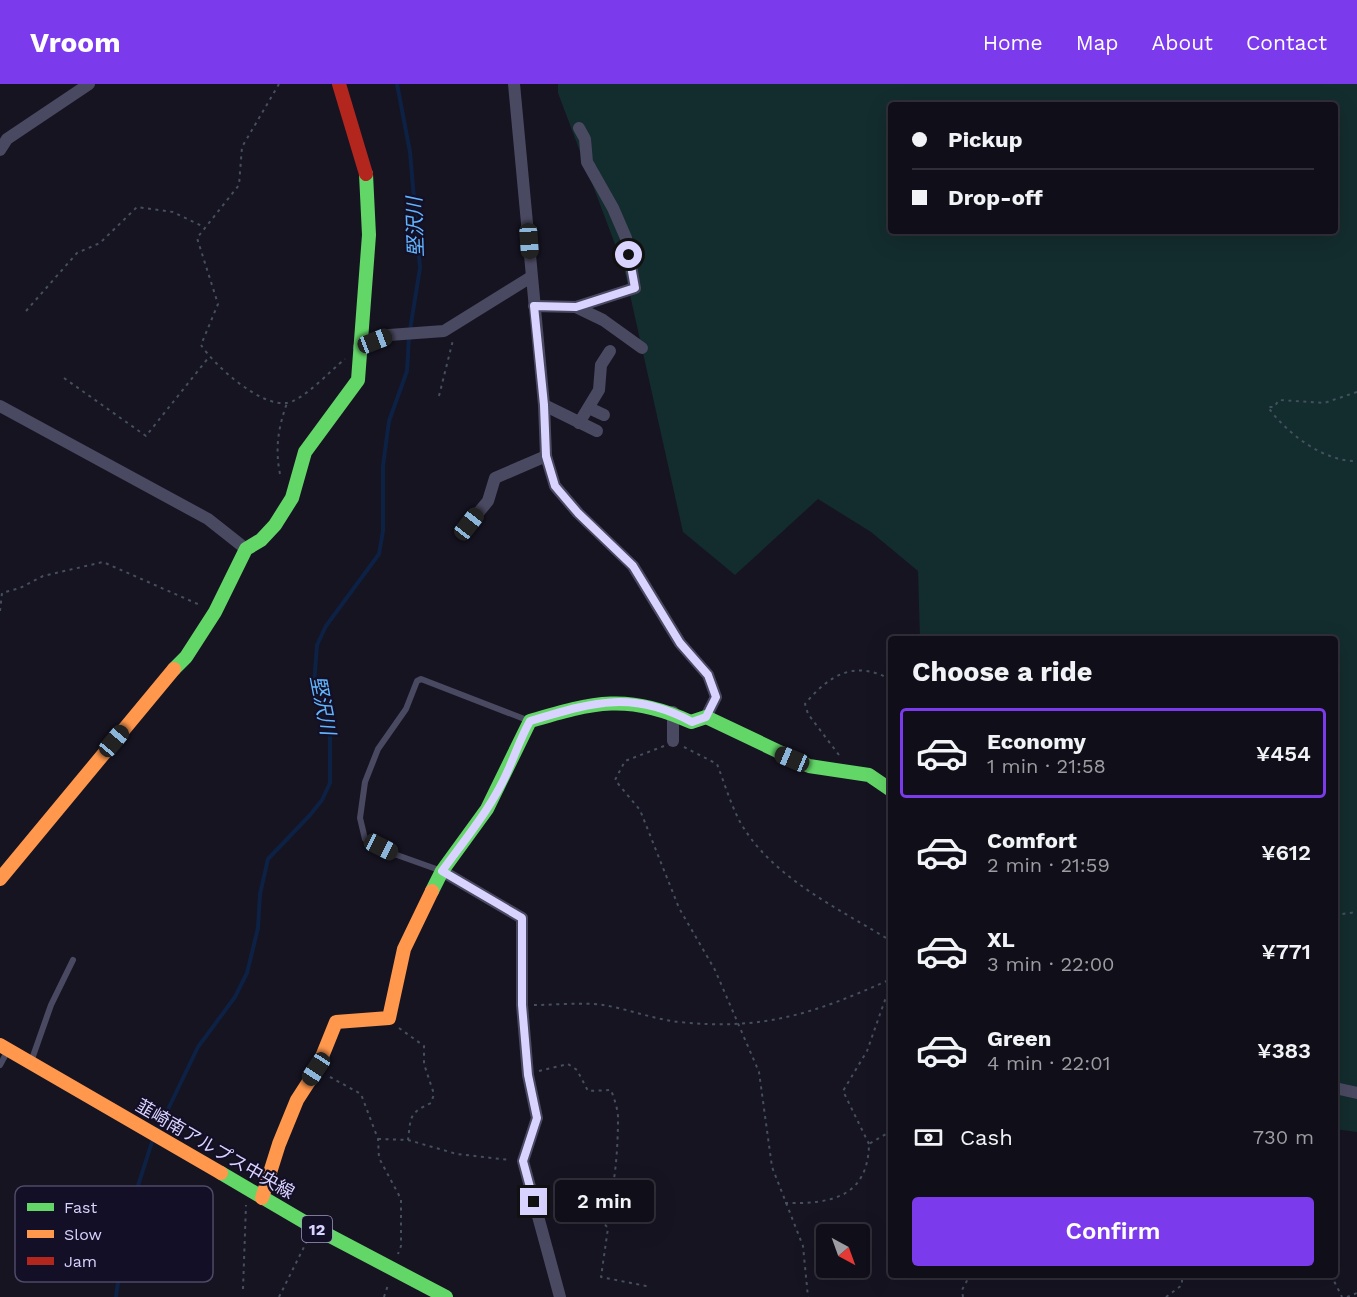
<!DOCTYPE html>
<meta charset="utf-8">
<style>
:root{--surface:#100f19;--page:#1e1d26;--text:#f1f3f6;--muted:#9c9ca2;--line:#302f38;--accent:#7c3aed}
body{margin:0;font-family:"Work Sans","Noto Sans JP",sans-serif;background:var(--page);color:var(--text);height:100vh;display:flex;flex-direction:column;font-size:22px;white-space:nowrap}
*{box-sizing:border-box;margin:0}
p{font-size:20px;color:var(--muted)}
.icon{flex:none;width:33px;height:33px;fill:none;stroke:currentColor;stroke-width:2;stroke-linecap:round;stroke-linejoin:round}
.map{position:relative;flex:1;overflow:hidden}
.drawer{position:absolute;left:888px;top:552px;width:450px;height:642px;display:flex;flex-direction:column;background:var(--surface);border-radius:6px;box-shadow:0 6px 24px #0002,0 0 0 2px var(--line)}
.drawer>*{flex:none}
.banner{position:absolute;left:888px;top:18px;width:450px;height:132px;border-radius:6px;box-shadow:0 6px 24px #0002,0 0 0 2px var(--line);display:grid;align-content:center;height:132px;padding:0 24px;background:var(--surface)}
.needle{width:39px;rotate:139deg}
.buttons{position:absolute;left:816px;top:1140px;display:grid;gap:12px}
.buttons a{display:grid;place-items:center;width:54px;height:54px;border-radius:6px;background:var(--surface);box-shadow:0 6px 24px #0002,0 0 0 2px var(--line);font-size:30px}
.end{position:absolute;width:27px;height:27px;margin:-14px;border:8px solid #d9d4ff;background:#111;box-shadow:0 0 0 3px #111}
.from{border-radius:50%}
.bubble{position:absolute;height:42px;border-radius:6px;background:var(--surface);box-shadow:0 6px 24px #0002,0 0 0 2px var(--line);font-size:20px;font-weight:600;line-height:42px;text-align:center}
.car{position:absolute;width:18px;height:36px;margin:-18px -9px;border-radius:8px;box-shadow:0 0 4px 2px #0007;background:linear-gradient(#222 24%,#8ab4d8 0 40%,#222 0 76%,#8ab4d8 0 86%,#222 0)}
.banner b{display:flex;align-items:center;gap:21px;height:57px;font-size:22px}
.banner b+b{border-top:2px solid var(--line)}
.banner i{width:15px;height:15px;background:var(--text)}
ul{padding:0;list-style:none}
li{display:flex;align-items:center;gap:18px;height:90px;margin:0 12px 9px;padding:0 12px;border:3px solid transparent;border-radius:6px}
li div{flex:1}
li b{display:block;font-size:22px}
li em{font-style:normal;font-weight:600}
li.current{border-color:var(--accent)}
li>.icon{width:54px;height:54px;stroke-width:1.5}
h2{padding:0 24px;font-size:27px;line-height:72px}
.pay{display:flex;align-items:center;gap:15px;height:66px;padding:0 24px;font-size:22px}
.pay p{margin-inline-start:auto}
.action{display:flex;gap:12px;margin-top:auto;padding:12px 24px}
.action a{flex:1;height:69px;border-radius:6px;background:var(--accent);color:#fff;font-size:24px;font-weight:600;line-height:69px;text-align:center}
header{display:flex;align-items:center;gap:36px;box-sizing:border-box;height:84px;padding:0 30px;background:var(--accent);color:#fff}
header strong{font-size:28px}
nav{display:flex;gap:33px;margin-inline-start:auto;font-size:21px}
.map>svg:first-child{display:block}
.green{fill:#132c2d;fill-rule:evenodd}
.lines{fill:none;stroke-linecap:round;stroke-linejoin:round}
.stream{stroke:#0d2144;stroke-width:4}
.path{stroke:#44505f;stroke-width:2;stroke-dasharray:3 4.5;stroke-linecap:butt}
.lane{stroke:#4a4962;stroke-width:6}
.street{stroke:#4a4962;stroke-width:12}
.fast{stroke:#63d668;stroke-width:14}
.slow{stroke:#ff974d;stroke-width:14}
.jam{stroke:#b3261e;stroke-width:14}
.route{stroke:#d9d4ff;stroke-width:8}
.labels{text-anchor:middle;stroke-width:4.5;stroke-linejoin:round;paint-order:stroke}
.shield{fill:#130f26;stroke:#9e99be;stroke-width:1.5}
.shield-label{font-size:16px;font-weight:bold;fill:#d9d4ff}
.street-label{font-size:18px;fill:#d9d4ff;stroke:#130f26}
.water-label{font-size:20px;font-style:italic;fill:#62b6ff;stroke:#130f26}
.key{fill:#130f26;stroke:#4e4a67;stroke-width:1.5}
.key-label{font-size:16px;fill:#d9d4ff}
</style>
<header>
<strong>Vroom</strong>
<nav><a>Home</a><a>Map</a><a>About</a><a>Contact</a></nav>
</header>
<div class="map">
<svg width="1357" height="1213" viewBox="0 0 1357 1213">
<rect width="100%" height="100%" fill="#161421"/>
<!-- green -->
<path class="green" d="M558 0H1357V1048L1335 1045V555H920L918 487 871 448 818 415 735 491 683 448 624 184 558 9ZM891 21H1335V147H891Z"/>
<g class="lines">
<!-- stream -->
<g class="stream">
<polyline points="397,0 410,68 420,184 410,246"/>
<polyline points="158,1046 198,963 235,913 247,889 258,844 260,810 268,775 310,731 322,716 330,699 330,643 314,600 317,561 326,542 379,470 383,447 383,382 389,337 407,287 409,253"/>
<polyline points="116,1213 126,1139 152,1058"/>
</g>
<!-- path -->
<g class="path">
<path d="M279 0 242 63 239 101 197 154 218 220 201 261C214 281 259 322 286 319 302 318 332 285 345 275"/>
<polyline points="26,227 77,169 100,159 137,123 173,128 204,143"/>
<polyline points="64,294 146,352 209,273"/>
<path d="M1357 308 1324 319 1279 316 1274 323H1268C1286 349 1324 378 1357 377"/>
<polyline points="439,312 453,256"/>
<path d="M280 390C275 365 278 344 287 319"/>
<polyline points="0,527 2,509 20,504 43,492 103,478 200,521"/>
<polyline points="664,662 625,677 615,696 640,726 679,824 715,886 759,988 772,1083 803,1162 808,1213"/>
<path d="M684 663 717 680C724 698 730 718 739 736 770 793 838 824 891 857"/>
<path d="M839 671 808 630 805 620C829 591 855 575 891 596"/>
<polyline points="1335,831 1357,828"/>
<path d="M534 921C556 921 581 918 603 921 628 925 653 935 679 938 763 947 816 929 891 895"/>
<path d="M399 944 424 962V980L434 1010 431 1019C409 1029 411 1032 408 1056"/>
<path d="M539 987 568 980 577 986 588 1007 611 1006C614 1014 618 1025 618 1034 618 1057 616 1120 600 1135L552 1137"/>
<polyline points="330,993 361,1010 378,1055 379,1074 401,1115 401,1162 398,1170"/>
<polyline points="378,1055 408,1056 457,1070 510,1076"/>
<polyline points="869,1060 843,1007 867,967 891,899"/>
<path d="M785 1119C830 1120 868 1114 869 1060L891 1047"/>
<polyline points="600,1135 608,1144 601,1193 651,1203"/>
<polyline points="1331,1191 1342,1213"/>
<polyline points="243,1205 246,1121"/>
<polyline points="279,1213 307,1157"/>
<polyline points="384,1213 388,1201"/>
<polyline points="963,1213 962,1206 970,1191"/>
<polyline points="1166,1213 1182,1201 1182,1191"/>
<polyline points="1347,1213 1357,1209"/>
</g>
<!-- lane -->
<g class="lane">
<polyline points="439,786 397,771 365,755 360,734 365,698 378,665 406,625 417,597 421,595 527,636"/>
<polyline points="32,975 51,921 73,876"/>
<polyline points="0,981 7,968"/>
</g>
<!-- street -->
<g class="street">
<polyline points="514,0 544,321 546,372 555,402 578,429 633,482 680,559 708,591 716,613 706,633"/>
<polyline points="0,66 7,55 89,0"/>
<polyline points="534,222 576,223 635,204 626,154 613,124 587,78 585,55 579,44"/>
<polyline points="576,223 603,236 642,264"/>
<polyline points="359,263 389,251 444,247 531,193"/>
<polyline points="544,321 597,347"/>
<polyline points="0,322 208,435 246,465"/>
<polyline points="589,324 604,331"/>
<polyline points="579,339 599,306 601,281 610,267"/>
<polyline points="469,440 488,417 495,394 546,372"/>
<polyline points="673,628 673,657"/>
<polyline points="442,787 522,834 522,921 528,991 537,1034 523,1077 560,1213"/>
<polyline points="1335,1004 1357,1009"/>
</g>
<!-- fast -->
<g class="fast">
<polyline points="174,585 186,573 215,528 246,465 261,456 275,441 292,414 305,368 358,296 369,151 366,90"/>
<path d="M432 807 442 787 487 725 530 637C594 618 628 609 691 638L706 633 809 682 869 691 891 706"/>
<polyline points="221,1089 313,1143 446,1213"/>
</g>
<!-- slow -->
<g class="slow">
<polyline points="0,795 174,585"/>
<polyline points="0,961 221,1089"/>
<polyline points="262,1114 279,1060 297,1016 317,985 336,938 389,934 404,865 432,807"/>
</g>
<!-- jam -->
<polyline class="jam" points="339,0 366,90"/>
</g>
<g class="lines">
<!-- route -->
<path class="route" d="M534 1118 523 1077 537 1034 528 991 522 921V834L442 787C466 754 493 722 509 684 516 668 521 653 530 637 591 619 631 605 692 638L706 633 716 613 708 591 680 559 633 482 578 429 555 402 546 372 544 321 534 222 576 223 635 204 629 171"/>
</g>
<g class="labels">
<!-- shield labels -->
<rect class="shield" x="302" y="1132" width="30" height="26" rx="4.5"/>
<g class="shield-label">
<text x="317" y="1151">12</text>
</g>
<!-- street labels -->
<g class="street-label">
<text transform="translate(215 1065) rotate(30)" y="6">韮崎南アルプス中央線</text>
</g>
<!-- water labels -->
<g class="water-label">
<text transform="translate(415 143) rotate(-92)" y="7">堅沢川</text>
<text transform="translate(323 621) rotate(79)" y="7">堅沢川</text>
</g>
</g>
<!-- legend -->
<rect x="15" y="1102" width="198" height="96" rx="9" class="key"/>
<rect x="27" y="1119" width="27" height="8" fill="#63d668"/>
<rect x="27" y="1146" width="27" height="8" fill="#ff974d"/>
<rect x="27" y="1173" width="27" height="8" fill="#b3261e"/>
<g class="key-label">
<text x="64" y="1129">Fast</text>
<text x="64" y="1156">Slow</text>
<text x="64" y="1183">Jam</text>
</g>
</svg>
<div class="buttons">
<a><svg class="needle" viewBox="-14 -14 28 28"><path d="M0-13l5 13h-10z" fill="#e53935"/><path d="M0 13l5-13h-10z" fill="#9c9ca2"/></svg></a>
</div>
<i class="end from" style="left:629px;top:171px"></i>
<i class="end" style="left:534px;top:1118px"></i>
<div class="bubble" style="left:555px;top:1096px;width:99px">2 min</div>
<i class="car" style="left:529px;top:157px;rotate:176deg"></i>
<i class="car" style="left:375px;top:257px;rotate:69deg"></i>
<i class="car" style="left:469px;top:440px;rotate:38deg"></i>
<i class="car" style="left:114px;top:657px;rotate:40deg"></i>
<i class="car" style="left:792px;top:675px;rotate:293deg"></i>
<i class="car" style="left:381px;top:763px;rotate:117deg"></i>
<i class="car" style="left:316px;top:985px;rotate:213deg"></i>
<div class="banner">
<b><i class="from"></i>Pickup</b>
<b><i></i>Drop-off</b>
</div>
<section class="drawer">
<h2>Choose a ride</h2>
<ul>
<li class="current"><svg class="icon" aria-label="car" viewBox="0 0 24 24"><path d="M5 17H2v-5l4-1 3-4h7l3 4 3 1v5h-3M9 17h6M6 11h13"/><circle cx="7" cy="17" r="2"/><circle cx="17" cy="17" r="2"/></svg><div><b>Economy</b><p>1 min · 21:58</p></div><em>¥454</em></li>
<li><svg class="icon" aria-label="car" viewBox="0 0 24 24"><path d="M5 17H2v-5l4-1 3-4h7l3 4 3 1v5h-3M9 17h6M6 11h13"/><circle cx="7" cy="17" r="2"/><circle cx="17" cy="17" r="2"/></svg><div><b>Comfort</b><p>2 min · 21:59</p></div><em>¥612</em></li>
<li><svg class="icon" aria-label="car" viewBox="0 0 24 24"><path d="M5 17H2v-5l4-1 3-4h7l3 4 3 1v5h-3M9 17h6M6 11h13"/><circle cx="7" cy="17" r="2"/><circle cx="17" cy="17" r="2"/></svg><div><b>XL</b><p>3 min · 22:00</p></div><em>¥771</em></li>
<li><svg class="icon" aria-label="car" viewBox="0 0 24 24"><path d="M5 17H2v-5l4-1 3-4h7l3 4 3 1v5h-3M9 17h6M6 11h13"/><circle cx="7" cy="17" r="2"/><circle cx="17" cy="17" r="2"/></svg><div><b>Green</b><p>4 min · 22:01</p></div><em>¥383</em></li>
</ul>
<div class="pay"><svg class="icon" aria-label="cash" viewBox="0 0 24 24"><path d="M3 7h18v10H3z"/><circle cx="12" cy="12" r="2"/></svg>Cash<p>730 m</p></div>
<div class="action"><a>Confirm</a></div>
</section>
</div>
